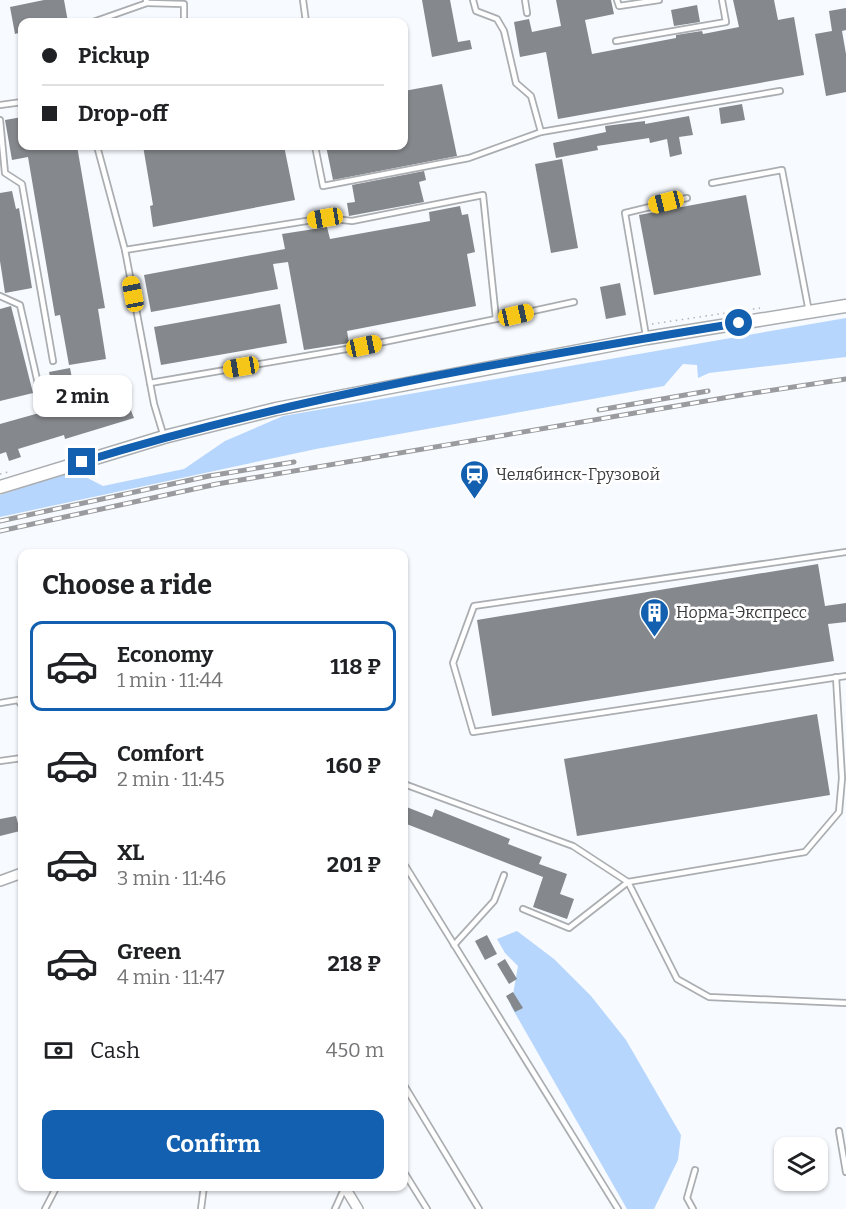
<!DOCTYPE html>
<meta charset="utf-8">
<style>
:root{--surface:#fff;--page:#f2f2f2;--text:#202124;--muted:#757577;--line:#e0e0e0;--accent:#1260af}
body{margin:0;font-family:Bitter,serif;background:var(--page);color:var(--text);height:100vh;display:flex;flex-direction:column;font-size:22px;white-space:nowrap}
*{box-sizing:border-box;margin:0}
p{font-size:20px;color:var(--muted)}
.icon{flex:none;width:33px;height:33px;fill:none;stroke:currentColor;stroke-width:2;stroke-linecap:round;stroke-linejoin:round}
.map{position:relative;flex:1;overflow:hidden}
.drawer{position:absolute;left:18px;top:549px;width:390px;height:642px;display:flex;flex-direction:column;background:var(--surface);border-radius:12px;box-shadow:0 2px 4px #0004}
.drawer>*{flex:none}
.banner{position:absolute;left:18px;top:18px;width:390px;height:132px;border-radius:12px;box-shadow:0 2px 4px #0004;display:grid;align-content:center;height:132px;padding:0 24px;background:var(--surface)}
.tools{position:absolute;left:774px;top:1137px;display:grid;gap:12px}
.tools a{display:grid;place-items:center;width:54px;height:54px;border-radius:12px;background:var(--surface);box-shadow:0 2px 4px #0004;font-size:30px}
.end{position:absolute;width:27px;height:27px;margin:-14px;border:8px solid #1260af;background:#fff;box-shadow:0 0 0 3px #fff}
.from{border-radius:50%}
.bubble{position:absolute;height:42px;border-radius:12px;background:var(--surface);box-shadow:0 2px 4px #0004;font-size:20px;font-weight:700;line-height:42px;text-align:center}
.car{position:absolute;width:18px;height:36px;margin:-18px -9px;border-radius:8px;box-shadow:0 0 4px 2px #0007;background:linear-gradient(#f5c518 24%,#345 0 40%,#f5c518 0 76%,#345 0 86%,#f5c518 0)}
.banner b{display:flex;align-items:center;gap:21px;height:57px;font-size:22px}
.banner b+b{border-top:2px solid var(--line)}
.banner i{width:15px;height:15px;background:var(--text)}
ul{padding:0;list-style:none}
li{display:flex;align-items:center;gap:18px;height:90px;margin:0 12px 9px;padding:0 12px;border:3px solid transparent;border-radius:12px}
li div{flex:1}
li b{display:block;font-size:22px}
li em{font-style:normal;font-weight:700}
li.current{border-color:var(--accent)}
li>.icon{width:54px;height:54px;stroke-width:1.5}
h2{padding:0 24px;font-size:27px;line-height:72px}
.pay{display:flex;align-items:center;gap:15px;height:66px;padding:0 24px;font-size:22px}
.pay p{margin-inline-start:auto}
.action{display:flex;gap:12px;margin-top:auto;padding:12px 24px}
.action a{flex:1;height:69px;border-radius:12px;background:var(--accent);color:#fff;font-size:24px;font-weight:700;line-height:69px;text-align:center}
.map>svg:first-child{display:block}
.green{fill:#b6d6fd}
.building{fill:#85888c}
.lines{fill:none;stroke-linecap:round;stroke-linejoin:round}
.lane-casing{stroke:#abaeb1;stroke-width:8}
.street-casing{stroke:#abaeb1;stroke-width:12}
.secondary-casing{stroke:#abaeb1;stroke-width:15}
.path{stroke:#b1b3b6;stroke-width:1.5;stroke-dasharray:1.5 4.5;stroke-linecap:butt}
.lane{stroke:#fff;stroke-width:4.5}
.street{stroke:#fff;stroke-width:9}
.secondary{stroke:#fff;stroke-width:12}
.rail-casing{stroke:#999b9e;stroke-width:5}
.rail{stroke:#fff;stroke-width:3;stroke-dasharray:9;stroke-linecap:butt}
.route{stroke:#1260af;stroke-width:8}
.labels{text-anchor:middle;stroke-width:5;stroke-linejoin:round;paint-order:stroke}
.poi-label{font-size:16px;fill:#3b3c3e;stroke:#fff;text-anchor:start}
</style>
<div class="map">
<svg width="846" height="1209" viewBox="0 0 846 1209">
<rect width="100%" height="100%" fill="#f7fafe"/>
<!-- green -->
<g class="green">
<polygon points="846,318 846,357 709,373 698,378 697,365 683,364 664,386 316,449 0,517 0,495 74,471 103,486 184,469 225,441 283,416"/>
<polygon points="517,931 554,959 591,996 626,1040 681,1135 678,1160 654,1209 627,1209 511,1006 518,966 505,953 497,939"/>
</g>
<!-- building -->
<g class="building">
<polygon points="44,0 64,0 68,22 22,22 22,32 15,34 10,7"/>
<polygon points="422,0 450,0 458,42 470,40 472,49 432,57"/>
<polygon points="556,0 611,0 614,14 585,20 592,54 676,38 676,35 702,31 703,34 739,27 733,0 774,0 778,20 794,17 804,75 558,119 546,52 520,57 514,22 529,19 532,32 561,26"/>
<polygon points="697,5 700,22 674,26 671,10"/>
<polygon points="846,8 846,30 842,31 846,54 846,92 826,96 815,34 832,31 829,11"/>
<polygon points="442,84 457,156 333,180 326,146 404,146 404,91"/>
<polygon points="742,104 745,120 721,124 719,108"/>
<polygon points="689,116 693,135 679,137 682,154 670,157 667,139 650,143 649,138 597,146 598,150 556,158 553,143 606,132 605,126 645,121 645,124"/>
<polygon points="22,117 22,146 77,146 105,308 98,309 106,359 69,365 60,315 55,316 28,157 12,160 5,120"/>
<polygon points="143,146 284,146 295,200 153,227 150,206 153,205"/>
<polygon points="562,159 578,248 551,253 535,164"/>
<polygon points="424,171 426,180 419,182 424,202 349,216 347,203 355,202 352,185"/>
<polygon points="12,191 16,209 19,208 32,288 5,293 0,261 0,193"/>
<polygon points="746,195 761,275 654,295 639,215"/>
<polygon points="460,206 462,215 468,214 475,252 467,254 476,306 347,331 349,343 304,350 288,262 273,264 278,289 151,312 144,275 285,249 282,234 327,227 330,239 430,221 429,212"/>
<polygon points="620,283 626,315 606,319 600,287"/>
<polygon points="280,304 287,343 161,365 154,327"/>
<polygon points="11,306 33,393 0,401 0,309"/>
<polygon points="70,368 79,413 126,398 134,418 65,439 64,435 18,449 21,457 9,461 6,452 0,454 0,424 57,408 49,372"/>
<polygon points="818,564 825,606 846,603 846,622 828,624 834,661 492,716 477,620"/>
<polygon points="817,714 830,795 577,836 564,759"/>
<polygon points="404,806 432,817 435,809 510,839 508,844 542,857 539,864 567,874 560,894 574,899 567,919 533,907 543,877 404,823"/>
<polygon points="16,816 20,831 0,836 0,819"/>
<polygon points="487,935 497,954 485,960 475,941"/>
<polygon points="505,959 517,979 509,984 497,964"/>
<polygon points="513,992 523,1008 515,1012 506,996"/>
</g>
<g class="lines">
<defs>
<g id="lane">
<polyline points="303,0 306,22"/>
<polyline points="473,0 476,11 497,19 504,31 516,83 531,96 541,132 780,91"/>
<polyline points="525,0 527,13"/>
<polyline points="617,0 619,6 659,0"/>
<polyline points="147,3 184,4 184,22"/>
<polyline points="93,22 147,3 146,0"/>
<polyline points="616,41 726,22 722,0"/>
<polyline points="0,105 22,102"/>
<polyline points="0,120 5,173 22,184 53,361"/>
<polyline points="97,146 125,250 154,404 164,437"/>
<polyline points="315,146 323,186 469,158 541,132"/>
<polyline points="712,183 782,170 809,312"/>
<polyline points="125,250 325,218 352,221 483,195 496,319 364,346 150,383"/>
<polyline points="0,296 20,305 41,397"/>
<polyline points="496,319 574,302"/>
<polyline points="646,336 625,213 687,198"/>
<polyline points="846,552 474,606 453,663 473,732 846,676"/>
<polyline points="836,677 842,778 839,812 805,852 628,882 677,979 709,997 846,1003"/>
<polyline points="0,703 18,700 22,706"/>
<polyline points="0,761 22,758"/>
<polyline points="404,784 573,846 628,882 569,928 523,909"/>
<polyline points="406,867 618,1209"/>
<polyline points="454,945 494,901 504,875"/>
<polyline points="404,1085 479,1209"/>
<polyline points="839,1131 846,1172"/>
<polyline points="404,1172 427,1209"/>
<polyline points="45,1209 57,1186"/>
<polyline points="201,1209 204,1186"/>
<polyline points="335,1209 345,1187"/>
<polyline points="693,1209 687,1198 695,1170"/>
</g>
<g id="street">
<polyline points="0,881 22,873"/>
<polyline points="344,1186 358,1209"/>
</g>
<polyline id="secondary" points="0,487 164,437 276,409 647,338 846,306"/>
</defs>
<!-- lane casing -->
<use href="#lane" class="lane-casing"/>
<!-- street casing -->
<use href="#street" class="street-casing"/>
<!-- secondary casing -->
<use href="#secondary" class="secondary-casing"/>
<!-- path -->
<g class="path">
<polyline points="652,324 760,308"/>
<polyline points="0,474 8,472"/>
</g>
<!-- lane -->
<use href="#lane" class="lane"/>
<!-- street -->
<use href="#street" class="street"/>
<!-- secondary -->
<use href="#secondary" class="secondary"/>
<defs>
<g id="rail">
<polyline points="599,410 708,391"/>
<polyline points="0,521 209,476 294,462"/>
<polyline points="0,531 217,484 747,394 846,379"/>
</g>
</defs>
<!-- rail casing -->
<use href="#rail" class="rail-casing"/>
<!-- rail -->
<use href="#rail" class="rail"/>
</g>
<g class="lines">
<!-- route -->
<path class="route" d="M82 462C296 396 518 359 739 323"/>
</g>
<!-- icons -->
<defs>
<symbol id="station-pin" viewBox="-11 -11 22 30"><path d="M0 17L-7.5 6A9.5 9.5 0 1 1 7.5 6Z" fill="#1260af" stroke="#fff"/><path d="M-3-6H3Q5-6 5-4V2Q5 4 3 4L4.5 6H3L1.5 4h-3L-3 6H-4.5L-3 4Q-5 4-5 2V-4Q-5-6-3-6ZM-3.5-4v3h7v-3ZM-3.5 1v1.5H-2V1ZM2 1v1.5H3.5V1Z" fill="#fff"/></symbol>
<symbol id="building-pin" viewBox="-11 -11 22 30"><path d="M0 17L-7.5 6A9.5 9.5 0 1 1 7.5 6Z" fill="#1260af" stroke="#fff"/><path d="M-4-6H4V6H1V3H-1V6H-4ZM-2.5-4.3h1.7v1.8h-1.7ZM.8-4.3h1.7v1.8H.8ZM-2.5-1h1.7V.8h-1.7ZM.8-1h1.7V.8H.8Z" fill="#fff"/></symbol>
</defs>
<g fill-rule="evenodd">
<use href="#station-pin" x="458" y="458" width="33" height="45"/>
<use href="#building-pin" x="638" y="596" width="33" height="45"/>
</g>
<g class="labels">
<!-- poi labels -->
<g class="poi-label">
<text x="496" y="480">Челябинск-Грузовой</text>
<text x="676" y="618">Норма-Экспресс</text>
</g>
</g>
</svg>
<div class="tools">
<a><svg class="icon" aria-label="layers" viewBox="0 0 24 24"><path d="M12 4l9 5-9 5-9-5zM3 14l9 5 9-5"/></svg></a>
</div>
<i class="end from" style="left:739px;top:323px"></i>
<i class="end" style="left:82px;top:462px"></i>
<div class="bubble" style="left:33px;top:375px;width:99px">2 min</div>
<i class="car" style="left:666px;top:202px;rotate:256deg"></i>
<i class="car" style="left:325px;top:218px;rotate:261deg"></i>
<i class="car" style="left:133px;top:294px;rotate:349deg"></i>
<i class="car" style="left:516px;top:315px;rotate:77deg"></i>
<i class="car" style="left:364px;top:346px;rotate:78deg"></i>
<i class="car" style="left:241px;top:367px;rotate:260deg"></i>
<div class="banner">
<b><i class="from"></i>Pickup</b>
<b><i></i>Drop-off</b>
</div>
<section class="drawer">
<h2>Choose a ride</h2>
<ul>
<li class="current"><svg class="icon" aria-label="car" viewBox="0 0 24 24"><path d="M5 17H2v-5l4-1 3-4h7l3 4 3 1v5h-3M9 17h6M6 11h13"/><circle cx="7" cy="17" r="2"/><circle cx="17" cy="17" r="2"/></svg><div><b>Economy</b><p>1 min · 11:44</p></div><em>118 ₽</em></li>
<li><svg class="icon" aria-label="car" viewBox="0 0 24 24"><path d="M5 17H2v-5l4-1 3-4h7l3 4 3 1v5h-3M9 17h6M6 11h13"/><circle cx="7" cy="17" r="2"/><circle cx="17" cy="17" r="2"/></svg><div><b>Comfort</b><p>2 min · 11:45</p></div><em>160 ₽</em></li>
<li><svg class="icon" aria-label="car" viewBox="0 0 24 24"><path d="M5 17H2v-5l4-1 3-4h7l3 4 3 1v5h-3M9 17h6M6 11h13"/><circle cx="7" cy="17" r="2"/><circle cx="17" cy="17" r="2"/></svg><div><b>XL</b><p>3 min · 11:46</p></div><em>201 ₽</em></li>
<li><svg class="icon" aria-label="car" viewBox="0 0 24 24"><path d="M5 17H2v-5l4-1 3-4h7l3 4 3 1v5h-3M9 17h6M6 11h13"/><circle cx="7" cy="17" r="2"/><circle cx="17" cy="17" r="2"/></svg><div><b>Green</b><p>4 min · 11:47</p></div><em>218 ₽</em></li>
</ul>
<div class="pay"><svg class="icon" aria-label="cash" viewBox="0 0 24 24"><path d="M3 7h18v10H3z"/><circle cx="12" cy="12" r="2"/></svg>Cash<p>450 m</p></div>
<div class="action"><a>Confirm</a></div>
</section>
</div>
